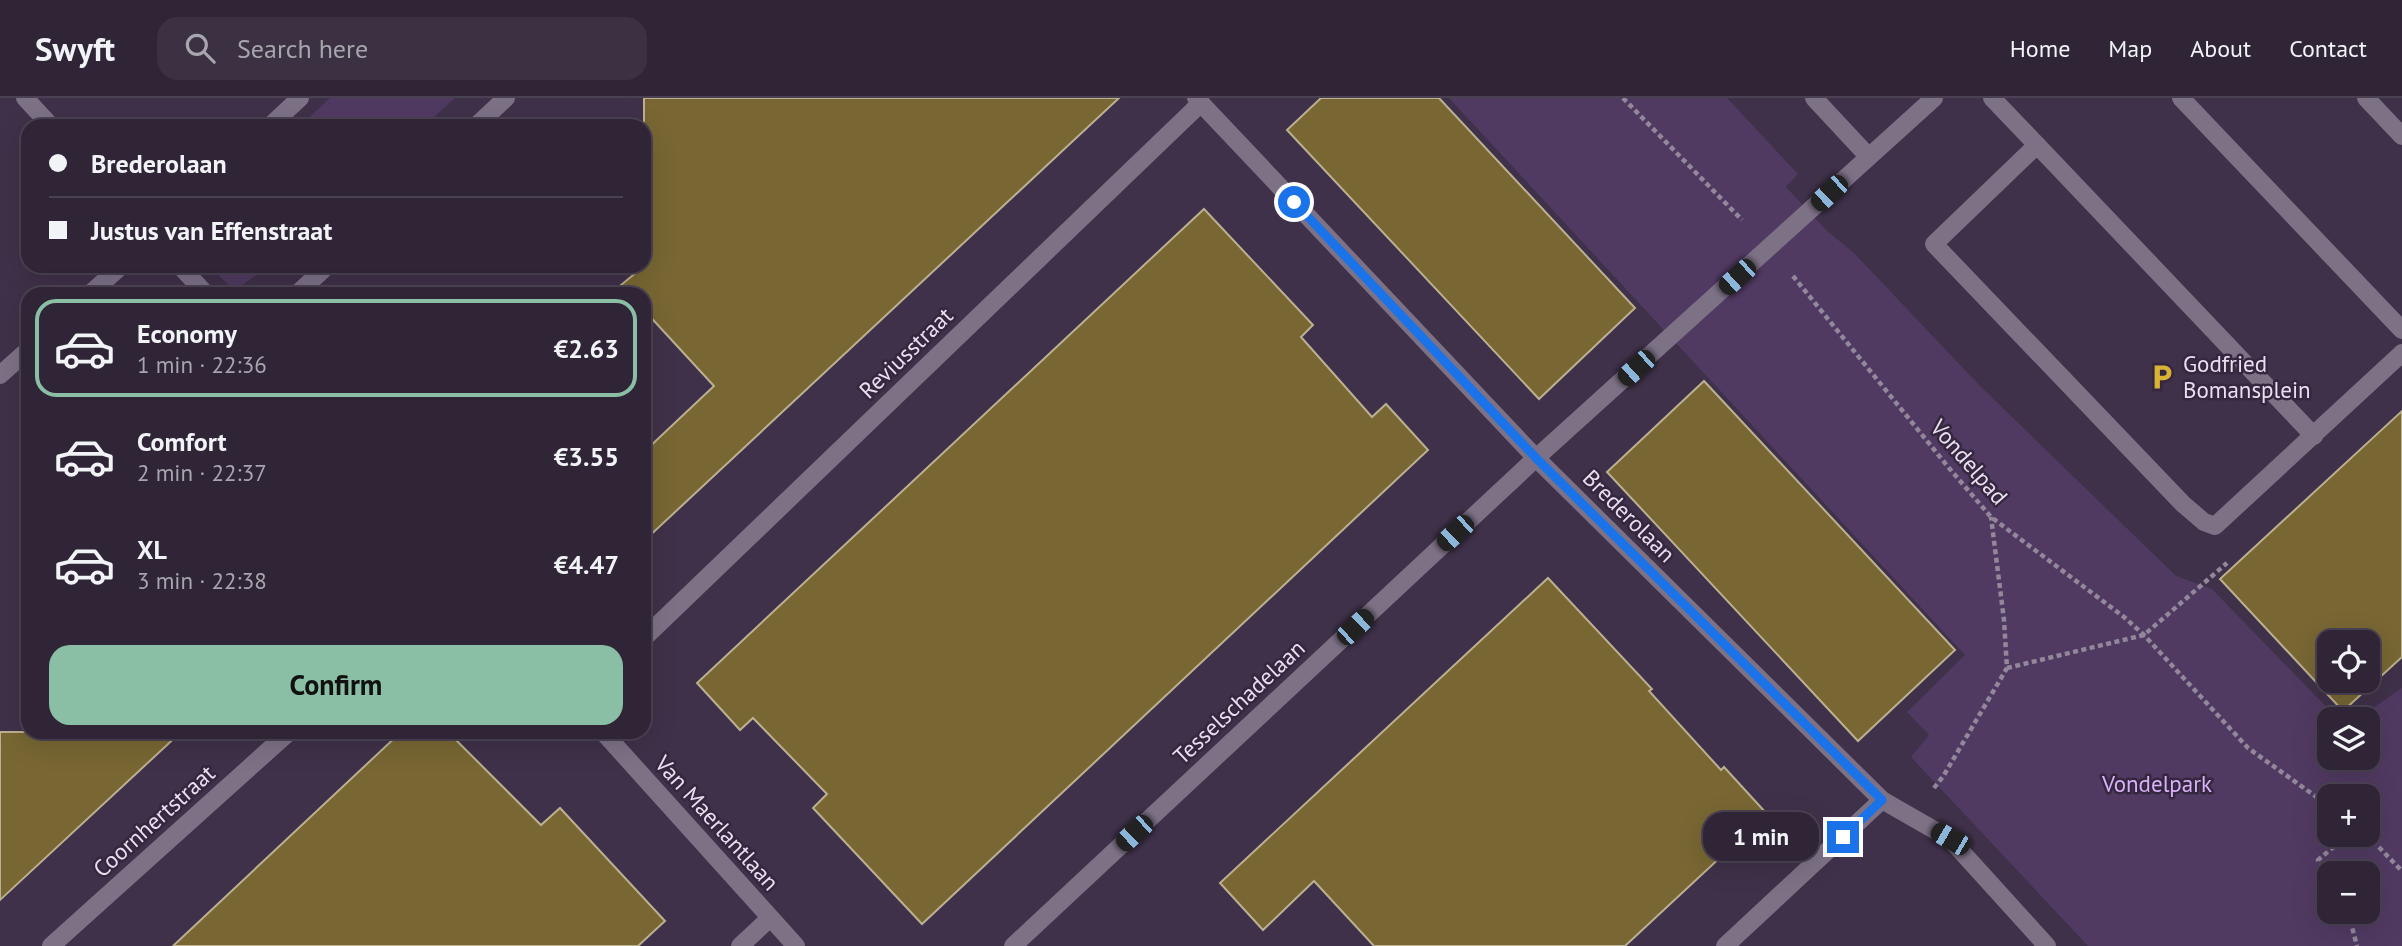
<!DOCTYPE html>
<meta charset="utf-8">
<style>
:root{--surface:#2f2537;--page:#3b3142;--text:#f1f3f6;--muted:#a7a5ad;--line:#4a4252;--accent:#8abfa5}
body{margin:0;font-family:"PT Sans",sans-serif;background:var(--page);color:var(--text);height:100vh;display:flex;flex-direction:column;font-size:26px;white-space:nowrap}
*{box-sizing:border-box;margin:0}
p{font-size:23px;color:var(--muted)}
.icon{flex:none;width:38px;height:38px;fill:none;stroke:currentColor;stroke-width:2;stroke-linecap:round;stroke-linejoin:round}
.map{position:relative;flex:1;overflow:hidden}
.side{position:absolute;left:21px;top:189px;width:630px;height:452px;display:flex;flex-direction:column;background:var(--surface);border-radius:21px;box-shadow:0 7px 28px #0002,0 0 0 2px var(--line)}
.side>*{flex:none}
.hud{position:absolute;left:21px;top:21px;width:630px;height:154px;border-radius:21px;box-shadow:0 7px 28px #0002,0 0 0 2px var(--line);display:grid;align-content:center;height:154px;padding:0 28px;background:var(--surface)}
.tools{position:absolute;left:2317px;top:532px;display:grid;gap:14px}
.tools a{display:grid;place-items:center;width:63px;height:63px;border-radius:14px;background:var(--surface);box-shadow:0 7px 28px #0002,0 0 0 2px var(--line);font-size:35px}
.end{position:absolute;width:32px;height:32px;margin:-16px;border:9px solid #1a73e8;background:#fff;box-shadow:0 0 0 4px #fff}
.from{border-radius:50%}
.bubble{position:absolute;height:49px;border-radius:21px;background:var(--surface);box-shadow:0 7px 28px #0002,0 0 0 2px var(--line);font-size:23px;font-weight:600;line-height:49px;text-align:center}
.car{position:absolute;width:21px;height:42px;margin:-21px -10px;border-radius:9px;box-shadow:0 0 5px 2px #0007;background:linear-gradient(#222 24%,#8ab4d8 0 40%,#222 0 76%,#8ab4d8 0 86%,#222 0)}
.hud b{display:flex;align-items:center;gap:24px;height:66px;font-size:26px}
.hud b+b{border-top:2px solid var(--line)}
.hud i{width:18px;height:18px;background:var(--text)}
ul{padding:12px 0 0;list-style:none}
li{display:flex;align-items:center;gap:21px;height:98px;margin:0 14px 10px;padding:0 14px;border:4px solid transparent;border-radius:21px}
li div{flex:1}
li b{display:block;font-size:26px}
li em{font-style:normal;font-weight:600}
li.active{border-color:var(--accent)}
li>.icon{width:63px;height:63px;stroke-width:1.5}
.action{display:flex;gap:14px;margin-top:auto;padding:14px 28px}
.action a{flex:1;height:80px;border-radius:21px;background:var(--accent);color:#111;font-size:28px;font-weight:600;line-height:80px;text-align:center}
header{display:flex;align-items:center;gap:42px;box-sizing:border-box;height:98px;padding:0 35px;background:var(--surface);border-bottom:2px solid var(--line)}
header strong{font-size:33px}
nav{display:flex;gap:38px;margin-inline-start:auto;font-size:24px}
.search{width:490px;height:63px;background:var(--page);display:flex;align-items:center;gap:18px;box-sizing:border-box;padding:0 24px;border-radius:21px;color:var(--muted);font-size:26px}
.map>svg:first-child{display:block}
.green{fill:#513a62;fill-rule:evenodd}
.building{fill:#786733;stroke:#bbb091;stroke-width:2;fill-rule:evenodd}
.lines{fill:none;stroke-linecap:round;stroke-linejoin:round}
.path{stroke:#92879b;stroke-width:4.5;stroke-dasharray:5 3.5;stroke-linecap:butt}
.minor{stroke:#7d7186;stroke-width:18}
.route{stroke:#1a73e8;stroke-width:9}
.labels{text-anchor:middle;stroke-width:5;stroke-linejoin:round;paint-order:stroke}
.street-label{font-size:23px;fill:#e8dfef;stroke:#35273f}
.poi-label{font-size:23px;fill:#e8dfef;stroke:#35273f;text-anchor:start}
.park-label{font-size:23px;fill:#d8b1f7;stroke:#35273f}
</style>
<header>
<strong>Swyft</strong>
<div class="search"><svg class="icon" aria-label="search" viewBox="0 0 24 24"><circle cx="10" cy="10" r="6"/><path d="M15 15l6 6"/></svg>Search here</div>
<nav><a>Home</a><a>Map</a><a>About</a><a>Contact</a></nav>
</header>
<div class="map">
<svg width="2402" height="848" viewBox="0 0 2402 848">
<rect width="100%" height="100%" fill="#3f3149"/>
<!-- green -->
<g class="green">
<polygon points="330,0 455,0 424,28 300,28"/>
<path d="M1449 0H1727L1798 76 1786 89 1825 131 1854 155 1980 288 2176 478 2212 491 2338 621H2329V660H2368V621H2357L2402 590V848H2088L1911 659 1929 637 1907 614 1965 557ZM2329 698H2368V737H2329ZM2329 775H2368V814H2329Z"/>
<polygon points="210,168 269,168 234,193"/>
</g>
<!-- building -->
<g class="building">
<polygon points="644,0 1119,0 644,443 644,354 714,288 644,212 644,196 629,196 621,187 644,168"/>
<polygon points="1321,0 1439,0 1635,210 1539,301 1287,32"/>
<polygon points="1204,111 1313,227 1301,239 1372,319 1386,306 1428,352 922,826 813,710 827,696 753,620 740,632 697,585"/>
<polygon points="1704,283 1955,552 1858,643 1607,374"/>
<path d="M2402 313V559L2343 613 2220 481ZM2329 544H2368V583H2329Z"/>
<polygon points="1548,480 1652,591 1649,593 1721,672 1724,669 1767,716 1625,848 1374,848 1314,783 1263,832 1220,785"/>
<polygon points="0,634 181,634 0,802"/>
<polygon points="401,634 448,634 541,727 560,710 665,823 638,848 173,848"/>
</g>
<g class="lines">
<!-- path -->
<g class="path">
<polyline points="1623,0 1742,122"/>
<polyline points="1793,178 1949,370 1991,419 2124,519 2144,537 2248,650 2329,708"/>
<polyline points="2007,570 2144,537 2227,465"/>
<polyline points="1934,690 1944,677 2007,570 2004,522 1991,419"/>
<polyline points="2367,737 2402,773"/>
<polyline points="2329,776 2318,762 2348,737"/>
<polyline points="2348,814 2357,848"/>
</g>
<!-- minor -->
<g class="minor">
<polyline points="25,0 51,28"/>
<polyline points="1196,0 1536,360 1882,702 1950,741 2047,848"/>
<polyline points="1814,0 1868,58"/>
<polyline points="1992,0 2037,47 1934,146 2183,406 2204,424 2215,428 2402,255"/>
<polyline points="2181,0 2402,232"/>
<polyline points="2366,0 2402,38"/>
<polyline points="270,28 300,0"/>
<polyline points="476,28 506,0"/>
<polyline points="2037,47 2314,338"/>
<polyline points="180,168 206,196"/>
<polyline points="90,196 121,168"/>
<polyline points="297,196 327,168"/>
<polyline points="0,277 28,252"/>
<polyline points="644,540 1201,5"/>
<polyline points="603,634 796,848"/>
<polyline points="51,848 289,634"/>
<polyline points="740,848 770,820"/>
<polyline points="1013,848 1536,360 1934,0"/>
<polyline points="1725,848 1882,702"/>
</g>
</g>
<g class="lines">
<!-- route -->
<polyline class="route" points="1294,104 1536,360 1882,702 1843,739"/>
</g>
<!-- icons -->
<defs>
<symbol id="parking-bare" viewBox="-9 -9 18 18"><path d="M-3.5-5.5H1a3.5 3.5 0 0 1 0 7H-1V5.5H-3.5ZM-1-3.4V-.6H.8a1.4 1.4 0 0 0 0-2.8Z" fill="#d9b334" stroke="#35273f" stroke-width="2.5" paint-order="stroke"/></symbol>
</defs>
<g fill-rule="evenodd">
<use href="#parking-bare" x="2143" y="260" width="38" height="38"/>
</g>
<g class="labels">
<!-- street labels -->
<g class="street-label">
<text transform="translate(906 255) rotate(-44)" y="8">Reviusstraat</text>
<text transform="translate(1969 364) rotate(49)" y="8">Vondelpad</text>
<text transform="translate(1629 418) rotate(45)" y="8">Brederolaan</text>
<text transform="translate(1239 604) rotate(-43)" y="8">Tesselschadelaan</text>
<text transform="translate(154 723) rotate(-42)" y="8">Coornhertstraat</text>
<text transform="translate(717 725) rotate(48)" y="8">Van Maerlantlaan</text>
</g>
<!-- poi labels -->
<g class="poi-label">
<text x="2183" y="274">Godfried<tspan x="2183" dy="26">Bomansplein</tspan></text>
</g>
<!-- park labels -->
<g class="park-label">
<text x="2157" y="694">Vondelpark</text>
</g>
</g>
</svg>
<div class="tools">
<a><svg class="icon" aria-label="locate" viewBox="0 0 24 24"><circle cx="12" cy="12" r="6"/><path d="M12 2v4M12 18v4M2 12h4M18 12h4"/></svg></a>
<a><svg class="icon" aria-label="layers" viewBox="0 0 24 24"><path d="M12 4l9 5-9 5-9-5zM3 14l9 5 9-5"/></svg></a>
<a>+</a>
<a>−</a>
</div>
<i class="end from" style="left:1294px;top:104px"></i>
<i class="end" style="left:1843px;top:739px"></i>
<div class="bubble" style="left:1703px;top:714px;width:116px">1 min</div>
<i class="car" style="left:1829px;top:95px;rotate:227deg"></i>
<i class="car" style="left:1737px;top:179px;rotate:228deg"></i>
<i class="car" style="left:1636px;top:270px;rotate:228deg"></i>
<i class="car" style="left:1455px;top:435px;rotate:227deg"></i>
<i class="car" style="left:1355px;top:529px;rotate:47deg"></i>
<i class="car" style="left:1134px;top:735px;rotate:227deg"></i>
<i class="car" style="left:1950px;top:741px;rotate:300deg"></i>
<div class="hud">
<b><i class="from"></i>Brederolaan</b>
<b><i></i>Justus van Effenstraat</b>
</div>
<section class="side">
<ul>
<li class="active"><svg class="icon" aria-label="car" viewBox="0 0 24 24"><path d="M5 17H2v-5l4-1 3-4h7l3 4 3 1v5h-3M9 17h6M6 11h13"/><circle cx="7" cy="17" r="2"/><circle cx="17" cy="17" r="2"/></svg><div><b>Economy</b><p>1 min · 22:36</p></div><em>€2.63</em></li>
<li><svg class="icon" aria-label="car" viewBox="0 0 24 24"><path d="M5 17H2v-5l4-1 3-4h7l3 4 3 1v5h-3M9 17h6M6 11h13"/><circle cx="7" cy="17" r="2"/><circle cx="17" cy="17" r="2"/></svg><div><b>Comfort</b><p>2 min · 22:37</p></div><em>€3.55</em></li>
<li><svg class="icon" aria-label="car" viewBox="0 0 24 24"><path d="M5 17H2v-5l4-1 3-4h7l3 4 3 1v5h-3M9 17h6M6 11h13"/><circle cx="7" cy="17" r="2"/><circle cx="17" cy="17" r="2"/></svg><div><b>XL</b><p>3 min · 22:38</p></div><em>€4.47</em></li>
</ul>
<div class="action"><a>Confirm</a></div>
</section>
</div>
